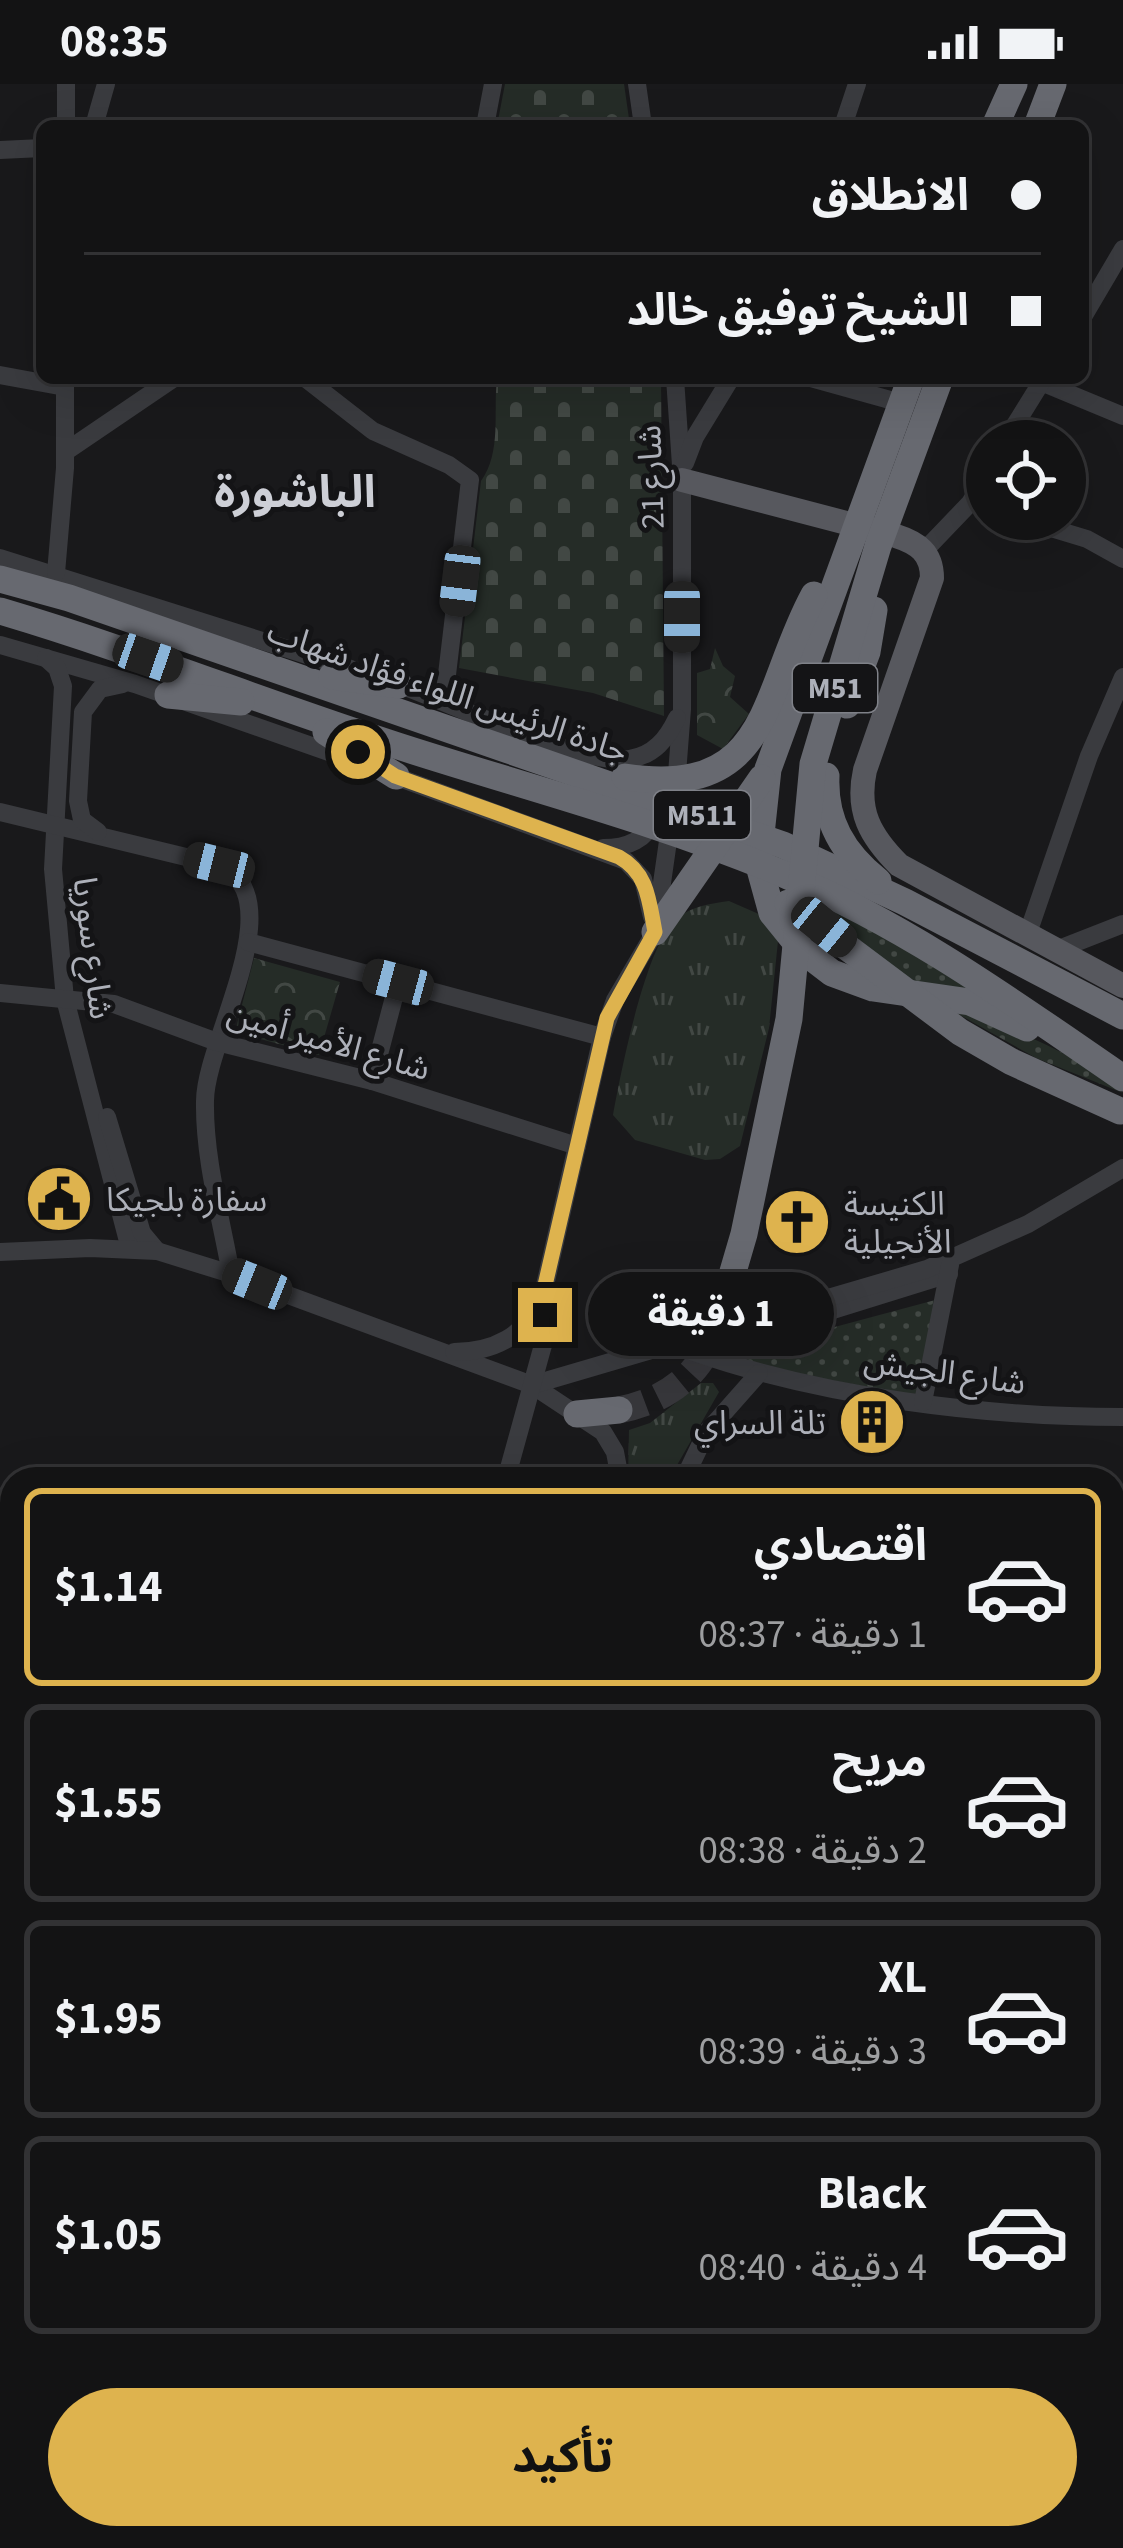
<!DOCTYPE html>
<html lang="ar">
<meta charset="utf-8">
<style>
:root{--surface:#131314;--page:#1c1c1d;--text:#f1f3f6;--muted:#9d9ea0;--line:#323234;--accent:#deb34e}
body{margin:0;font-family:"Source Sans 3","Noto Sans Arabic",sans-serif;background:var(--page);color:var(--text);direction:rtl;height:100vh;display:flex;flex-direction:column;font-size:45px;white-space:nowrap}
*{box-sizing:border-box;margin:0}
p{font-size:39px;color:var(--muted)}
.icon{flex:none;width:66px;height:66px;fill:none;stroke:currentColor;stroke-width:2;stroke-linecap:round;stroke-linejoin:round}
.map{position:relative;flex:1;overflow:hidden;direction:ltr}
.details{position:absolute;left:0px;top:1383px;width:1125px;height:1083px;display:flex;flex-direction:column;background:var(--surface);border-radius:36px 36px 0 0;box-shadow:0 12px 48px #0002,0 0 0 3px var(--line);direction:rtl}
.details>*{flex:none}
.top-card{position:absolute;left:36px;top:36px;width:1053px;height:264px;border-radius:18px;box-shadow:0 12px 48px #0002,0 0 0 3px var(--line);direction:rtl;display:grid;align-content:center;height:264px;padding:0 48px;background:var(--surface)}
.buttons{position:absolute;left:966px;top:336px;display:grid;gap:24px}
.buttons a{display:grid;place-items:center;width:120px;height:120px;border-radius:50%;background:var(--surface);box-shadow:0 12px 48px #0002,0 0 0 3px var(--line);font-size:60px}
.end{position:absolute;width:54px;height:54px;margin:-27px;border:15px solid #deb34e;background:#111;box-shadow:0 0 0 6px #111}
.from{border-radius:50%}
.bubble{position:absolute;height:84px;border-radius:42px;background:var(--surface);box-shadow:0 12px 48px #0002,0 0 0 3px var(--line);font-size:39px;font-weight:700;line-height:84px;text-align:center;direction:rtl}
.car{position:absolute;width:36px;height:72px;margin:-36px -18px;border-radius:15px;box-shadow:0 0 9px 3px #0007;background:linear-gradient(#222 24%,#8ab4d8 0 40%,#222 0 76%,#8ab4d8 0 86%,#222 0)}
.top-card b{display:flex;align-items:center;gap:42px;height:114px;font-size:45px}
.top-card b+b{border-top:3px solid var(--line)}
.top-card i{width:30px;height:30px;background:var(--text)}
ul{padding:21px 0 0;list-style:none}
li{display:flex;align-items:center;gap:36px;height:198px;margin:0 24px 18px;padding:0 24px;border:6px solid var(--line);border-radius:18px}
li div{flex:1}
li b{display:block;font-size:45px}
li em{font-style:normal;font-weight:700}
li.current{border-color:var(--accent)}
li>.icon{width:108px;height:108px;stroke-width:1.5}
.primary-button{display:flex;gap:24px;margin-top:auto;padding:24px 48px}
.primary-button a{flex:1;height:138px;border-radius:72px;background:var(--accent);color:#111;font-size:48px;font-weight:700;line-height:138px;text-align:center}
.status{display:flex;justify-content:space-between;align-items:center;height:84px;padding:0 60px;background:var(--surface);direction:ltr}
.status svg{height:33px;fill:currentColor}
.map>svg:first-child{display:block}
.grass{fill:url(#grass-dots)}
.forest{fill:url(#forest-crowns)}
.cemetery{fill:url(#cemetery-stones)}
.park{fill:url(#park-tufts)}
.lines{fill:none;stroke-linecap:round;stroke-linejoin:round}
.highway-tunnel{stroke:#37373b;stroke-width:27;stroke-dasharray:27 14;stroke-linecap:butt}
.minor{stroke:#3a3b3f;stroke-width:18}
.major{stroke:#57585e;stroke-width:24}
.highway{stroke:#676970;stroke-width:27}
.route{stroke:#deb34e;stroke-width:15}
.labels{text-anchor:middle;stroke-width:10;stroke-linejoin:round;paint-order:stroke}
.shield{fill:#141416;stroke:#7f8188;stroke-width:3}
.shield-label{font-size:30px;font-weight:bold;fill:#adb0b9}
.street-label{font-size:33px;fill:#adb0b9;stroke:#141416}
.poi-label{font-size:33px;fill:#adb0b9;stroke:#141416;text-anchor:start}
.district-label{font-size:45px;font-weight:bold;fill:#cdcfd6;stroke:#141416}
</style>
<div class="status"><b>08:35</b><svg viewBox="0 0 49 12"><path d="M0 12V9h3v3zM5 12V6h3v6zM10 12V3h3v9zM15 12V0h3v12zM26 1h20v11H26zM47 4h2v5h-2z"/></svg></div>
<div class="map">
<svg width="1123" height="2464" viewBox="0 0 1123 2464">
<defs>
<pattern id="grass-dots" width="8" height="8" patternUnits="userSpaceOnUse" patternTransform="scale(3)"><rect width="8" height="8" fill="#252c27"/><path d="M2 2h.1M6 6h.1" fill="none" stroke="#424844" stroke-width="1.8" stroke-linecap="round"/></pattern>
<pattern id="forest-crowns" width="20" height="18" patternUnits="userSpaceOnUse" patternTransform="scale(3)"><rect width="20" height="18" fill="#252c27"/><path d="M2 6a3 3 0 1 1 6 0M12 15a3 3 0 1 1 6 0" fill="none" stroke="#424844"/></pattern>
<pattern id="cemetery-stones" width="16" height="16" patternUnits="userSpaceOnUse" patternTransform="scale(3)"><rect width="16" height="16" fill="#252c27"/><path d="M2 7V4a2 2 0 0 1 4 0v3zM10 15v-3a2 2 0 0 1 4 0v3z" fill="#424844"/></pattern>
<pattern id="park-tufts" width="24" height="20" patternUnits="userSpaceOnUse" patternTransform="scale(3)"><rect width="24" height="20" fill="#252c27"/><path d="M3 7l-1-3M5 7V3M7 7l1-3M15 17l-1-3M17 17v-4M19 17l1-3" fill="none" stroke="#424844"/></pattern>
</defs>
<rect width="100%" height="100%" fill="#19191b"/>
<!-- grass -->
<g class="grass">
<polygon points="776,799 857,837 1006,921 911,898 844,843"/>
<path d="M944 922C996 936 1084 973 1123 1009L1036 974Z"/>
<polygon points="939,1215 918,1312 716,1275"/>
</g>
<!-- forest -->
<g class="forest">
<polygon points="715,564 723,582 735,592 730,613 749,630 723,665 697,651 697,589 710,585"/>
<polygon points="254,874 340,898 319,971 235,948"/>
</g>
<!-- cemetery -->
<g class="cemetery">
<polygon points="505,0 624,0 630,42 497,42"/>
<path d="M497 294H661L664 632 593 609 459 584 481 397C502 368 493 328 497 294Z"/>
</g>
<!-- park -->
<g class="park">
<path d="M729 817 761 831 778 857 769 944 740 1062 720 1075 705 1076 635 1056 613 1031C621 988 645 863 676 835 691 822 710 820 729 817Z"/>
<polygon points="701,1299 713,1299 719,1308 669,1395 628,1395 629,1346 650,1339"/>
</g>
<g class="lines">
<!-- highway-tunnel -->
<path class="highway-tunnel" d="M619 1326C673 1315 707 1285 720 1232"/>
<!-- minor -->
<g class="minor">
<polyline points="637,0 643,42"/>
<polyline points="66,42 66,0"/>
<polyline points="94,42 106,0"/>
<polyline points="485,42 493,0"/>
<polyline points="843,42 857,0"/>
<polyline points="0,66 42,64"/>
<polyline points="1083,233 1123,165"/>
<polyline points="0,291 65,303"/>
<polyline points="305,294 373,347 449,381 470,396 444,616"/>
<polyline points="675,294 682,396 682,625 676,703"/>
<polyline points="811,294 890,316"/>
<polyline points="1041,298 1123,332"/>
<polyline points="1005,357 1044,294"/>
<polyline points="65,368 174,294"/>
<polyline points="685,379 695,353 731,294"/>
<polyline points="1021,435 1087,455 1123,475"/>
<polyline points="925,466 970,419 987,390"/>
<polyline points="0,474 351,585"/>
<polyline points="56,489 65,384 65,294"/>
<polyline points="0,561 135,600 360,679"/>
<polyline points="46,574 57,584 63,602 53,785 65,915 130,1165"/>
<path d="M389 597C443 615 582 683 630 675 654 671 667 655 677 634"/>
<polyline points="386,689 626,777 643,795 652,833"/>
<path d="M0 728 219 781C295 813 205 957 205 1017 204 1074 221 1134 231 1190"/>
<polyline points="98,748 82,736 78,717 83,628 100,605 123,600"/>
<path d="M603 764C628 764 646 756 657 732"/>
<polyline points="1027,852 1089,672 1123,593"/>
<polyline points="248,858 602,953"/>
<polyline points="1054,867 1123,840"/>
<polyline points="0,909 114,920 217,958 372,997 577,1062"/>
<polyline points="372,997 398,898"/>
<polyline points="107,1033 142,1149 157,1167"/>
<polyline points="0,1168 90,1164 157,1167 231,1190 532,1301 603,1348 615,1368 620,1395"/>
<polyline points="769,1246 949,1190"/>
<path d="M688 1258 691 1267C822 1313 984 1333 1123 1333"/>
<path d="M454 1268C493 1268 526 1252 541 1215"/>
<polyline points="532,1301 927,1185 1028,1140 1123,1084"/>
<polyline points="923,1318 950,1181"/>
<polyline points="506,1395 543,1261 543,1210 602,953 615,916 655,848 671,736"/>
<polyline points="684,1395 706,1349 759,1289"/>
<polyline points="1113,1664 1123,1658"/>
<polyline points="1113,1922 1123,1917"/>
<polyline points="0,2015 12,2018"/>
<polyline points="1113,2090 1123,2085"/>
<polyline points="1113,2201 1123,2201"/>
<polyline points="0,2304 12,2215"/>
<polyline points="0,2406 12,2318"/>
<polyline points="475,2454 508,2464"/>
<polyline points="993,2454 994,2464"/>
<polyline points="429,2464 432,2454"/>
<polyline points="609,2464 610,2454"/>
<polyline points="751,2464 753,2454"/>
<polyline points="783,2464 784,2454"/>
</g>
<!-- major -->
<path class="major" d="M682 396 896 452C918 459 932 469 932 494L865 686C856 727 870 752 899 781L1123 902"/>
<!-- highway -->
<g class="highway">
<polyline points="995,42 1014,0"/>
<polyline points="1037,42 1053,0"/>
<polyline points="911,294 768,685 758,778 772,829 802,866 832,889 873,904 970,918 1027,944"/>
<polyline points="0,495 69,514 783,761 905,818 1123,932"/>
<path d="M0 527C135 567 264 619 398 662 528 704 662 738 788 792 909 843 1015 920 1123 994"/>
<polyline points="332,592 399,601"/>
<polyline points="168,611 241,618"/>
<polyline points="847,621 867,568 874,526"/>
<polyline points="326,648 396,692"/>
<path d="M826 692C824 737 843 769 878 797"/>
<path d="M625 693C773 715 761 608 814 511"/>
<polyline points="788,819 960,948 1012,978 1120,1027"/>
<polyline points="655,848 762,694"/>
<polyline points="720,1232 744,1150 789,935 813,680 878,462 940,294"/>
<polyline points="577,1330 619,1326"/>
</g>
</g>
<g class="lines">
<!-- route -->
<path class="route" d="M358 668 395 692 619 773C648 789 649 817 655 848L607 934 543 1210 545 1231"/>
</g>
<!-- icons -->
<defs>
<symbol id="civic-disc" viewBox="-11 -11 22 22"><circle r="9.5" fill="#deb34e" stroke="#141416"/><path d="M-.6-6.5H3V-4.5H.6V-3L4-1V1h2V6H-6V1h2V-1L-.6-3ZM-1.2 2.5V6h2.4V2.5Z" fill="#111"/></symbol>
<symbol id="church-disc" viewBox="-11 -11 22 22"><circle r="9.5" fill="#deb34e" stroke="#141416"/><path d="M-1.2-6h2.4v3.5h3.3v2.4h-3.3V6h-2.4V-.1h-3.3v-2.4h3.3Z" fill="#111"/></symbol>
<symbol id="building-disc" viewBox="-11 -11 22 22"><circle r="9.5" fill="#deb34e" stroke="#141416"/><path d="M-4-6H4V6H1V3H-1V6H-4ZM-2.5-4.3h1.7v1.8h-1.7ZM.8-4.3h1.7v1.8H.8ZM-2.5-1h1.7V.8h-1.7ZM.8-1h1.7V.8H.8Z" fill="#111"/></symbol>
</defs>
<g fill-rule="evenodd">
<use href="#civic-disc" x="21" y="1077" width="76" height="76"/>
<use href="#church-disc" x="759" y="1100" width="76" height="76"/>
<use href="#building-disc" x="834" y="1300" width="76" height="76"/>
</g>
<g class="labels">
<!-- shield labels -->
<g class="shield">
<rect x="793" y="580" width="84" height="48" rx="9"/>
<rect x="654" y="707" width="96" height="48" rx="9"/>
</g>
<g class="shield-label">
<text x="835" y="614">M51</text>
<text x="702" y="741">M511</text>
</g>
<!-- street labels -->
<g class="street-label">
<text transform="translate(650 393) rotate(-92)" y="12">شارع 21</text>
<text transform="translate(448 606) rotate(19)" y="12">جادة الرئيس اللواء فؤاد شهاب</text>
<text transform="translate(94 864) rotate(83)" y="12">شارع سوريا</text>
<text transform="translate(329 956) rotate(16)" y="12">شارع الأمير أمين</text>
<text transform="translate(945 1287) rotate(8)" y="12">شارع الجيش</text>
</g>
<!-- poi labels -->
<g class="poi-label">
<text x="106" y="1127">سفارة بلجيكا</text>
<text x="844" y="1131">الكنيسة<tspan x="844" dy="38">الأنجيلية</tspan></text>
<text x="826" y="1350" text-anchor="end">تلة السراي</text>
</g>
<!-- district labels -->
<g class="district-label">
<text x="295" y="423">الباشورة</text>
</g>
</g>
</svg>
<div class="buttons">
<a><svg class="icon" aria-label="locate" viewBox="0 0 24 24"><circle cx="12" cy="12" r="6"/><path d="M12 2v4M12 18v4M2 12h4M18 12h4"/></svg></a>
</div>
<i class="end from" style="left:358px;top:668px"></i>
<i class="end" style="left:545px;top:1231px"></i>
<div class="bubble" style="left:588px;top:1188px;width:246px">1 دقيقة</div>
<i class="car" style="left:460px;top:497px;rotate:187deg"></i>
<i class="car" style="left:682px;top:533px;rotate:180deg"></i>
<i class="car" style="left:148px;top:574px;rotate:109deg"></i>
<i class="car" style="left:219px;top:781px;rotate:284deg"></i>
<i class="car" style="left:824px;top:843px;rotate:129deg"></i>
<i class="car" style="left:398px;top:898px;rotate:285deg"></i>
<i class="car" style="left:257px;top:1200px;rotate:292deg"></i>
<div class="top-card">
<b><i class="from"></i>الانطلاق</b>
<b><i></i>الشيخ توفيق خالد</b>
</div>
<section class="details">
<ul>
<li class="current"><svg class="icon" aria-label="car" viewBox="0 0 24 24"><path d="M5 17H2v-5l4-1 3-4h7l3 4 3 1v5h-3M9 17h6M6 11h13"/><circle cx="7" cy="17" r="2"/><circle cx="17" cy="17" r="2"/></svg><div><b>اقتصادي</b><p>1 دقيقة · 08:37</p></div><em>$1.14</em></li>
<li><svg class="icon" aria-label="car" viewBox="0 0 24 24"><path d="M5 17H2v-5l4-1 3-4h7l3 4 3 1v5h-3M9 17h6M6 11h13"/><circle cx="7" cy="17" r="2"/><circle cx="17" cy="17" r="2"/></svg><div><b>مريح</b><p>2 دقيقة · 08:38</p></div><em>$1.55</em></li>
<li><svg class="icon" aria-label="car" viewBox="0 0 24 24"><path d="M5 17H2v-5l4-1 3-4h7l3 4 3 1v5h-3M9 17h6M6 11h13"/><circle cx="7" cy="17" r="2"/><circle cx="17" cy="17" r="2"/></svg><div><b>XL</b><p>3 دقيقة · 08:39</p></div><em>$1.95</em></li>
<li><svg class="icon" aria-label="car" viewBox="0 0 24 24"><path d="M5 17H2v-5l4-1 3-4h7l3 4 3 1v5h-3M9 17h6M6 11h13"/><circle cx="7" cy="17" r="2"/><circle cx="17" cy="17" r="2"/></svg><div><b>Black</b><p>4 دقيقة · 08:40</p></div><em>$1.05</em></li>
</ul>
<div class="primary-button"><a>تأكيد</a></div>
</section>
</div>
